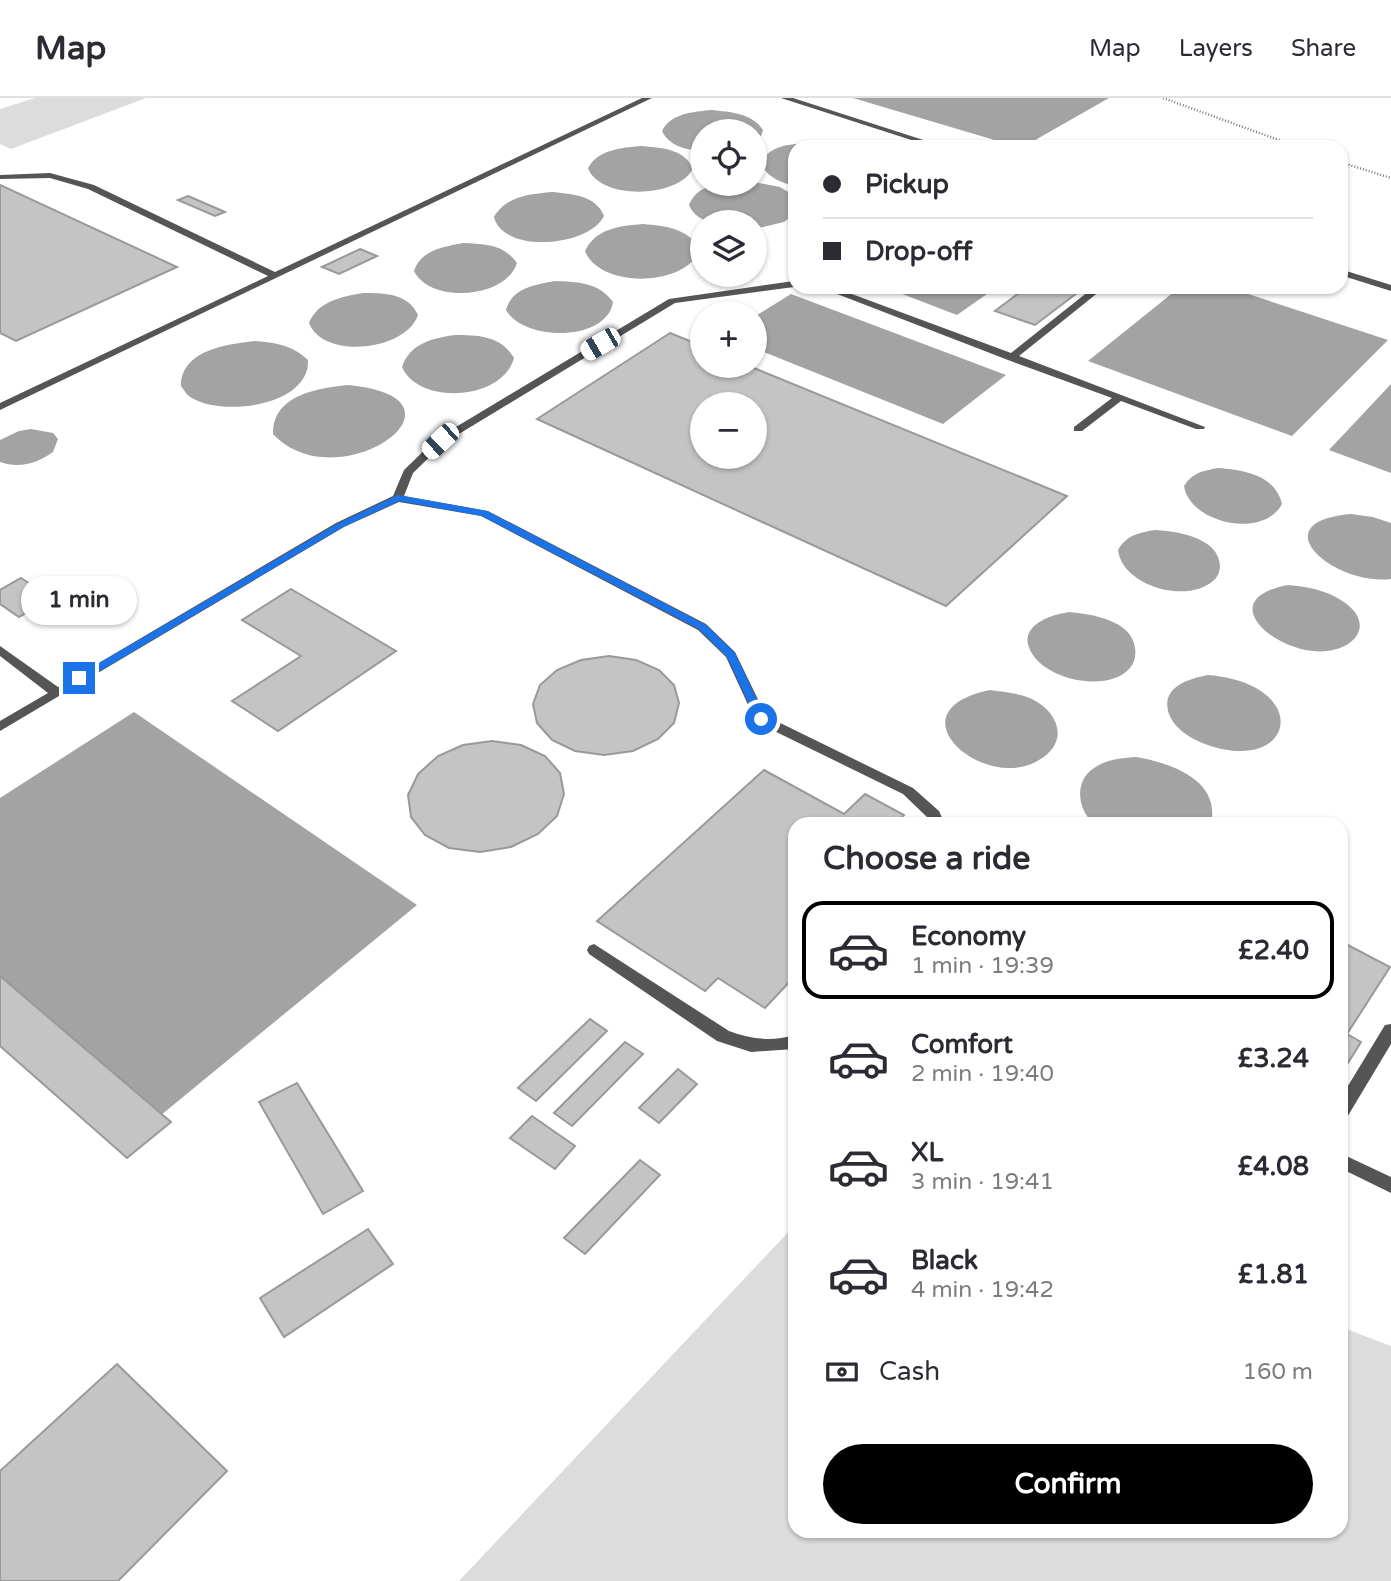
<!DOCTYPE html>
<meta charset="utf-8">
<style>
:root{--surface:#fff;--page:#f2f2f3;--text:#2b2b33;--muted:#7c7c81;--line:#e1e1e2;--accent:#000}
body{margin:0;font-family:"Varela Round",sans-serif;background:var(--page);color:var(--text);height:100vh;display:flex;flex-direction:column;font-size:26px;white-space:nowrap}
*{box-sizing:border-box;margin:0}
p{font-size:23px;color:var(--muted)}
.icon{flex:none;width:38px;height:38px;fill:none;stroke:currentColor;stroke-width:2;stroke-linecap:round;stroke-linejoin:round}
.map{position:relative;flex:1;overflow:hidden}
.details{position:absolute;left:788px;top:719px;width:560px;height:721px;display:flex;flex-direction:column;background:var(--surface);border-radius:21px;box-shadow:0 2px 5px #0004}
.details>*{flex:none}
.banner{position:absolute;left:788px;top:42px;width:560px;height:154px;border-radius:21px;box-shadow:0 2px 5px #0004;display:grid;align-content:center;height:154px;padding:0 35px;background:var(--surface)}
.buttons{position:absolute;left:690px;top:21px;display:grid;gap:14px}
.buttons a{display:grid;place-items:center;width:77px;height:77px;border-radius:50%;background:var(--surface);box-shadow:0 2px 5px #0004;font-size:35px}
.end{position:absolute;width:32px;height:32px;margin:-16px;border:9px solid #1a73e8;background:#fff;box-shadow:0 0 0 4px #fff}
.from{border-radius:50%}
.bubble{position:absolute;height:49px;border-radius:24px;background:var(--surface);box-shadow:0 2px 5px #0004;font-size:23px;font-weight:700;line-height:49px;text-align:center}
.car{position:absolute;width:21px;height:42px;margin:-21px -10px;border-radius:9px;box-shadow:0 0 5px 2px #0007;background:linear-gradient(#fff 24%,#345 0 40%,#fff 0 76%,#345 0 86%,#fff 0)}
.banner b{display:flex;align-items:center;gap:24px;height:66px;font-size:26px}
.banner b+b{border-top:2px solid var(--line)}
.banner i{width:18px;height:18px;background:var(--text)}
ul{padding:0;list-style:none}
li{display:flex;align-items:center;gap:21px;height:98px;margin:0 14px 10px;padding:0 21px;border:4px solid transparent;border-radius:21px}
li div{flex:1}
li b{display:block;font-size:26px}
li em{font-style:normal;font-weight:700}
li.selected{border-color:var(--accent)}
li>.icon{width:63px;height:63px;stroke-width:1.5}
h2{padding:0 35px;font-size:32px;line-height:84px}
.pay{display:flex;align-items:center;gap:18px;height:77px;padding:0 35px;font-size:26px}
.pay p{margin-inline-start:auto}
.action{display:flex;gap:14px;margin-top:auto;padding:14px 35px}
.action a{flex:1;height:80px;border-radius:42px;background:var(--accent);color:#fff;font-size:28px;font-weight:700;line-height:80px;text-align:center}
header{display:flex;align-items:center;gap:42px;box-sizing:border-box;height:98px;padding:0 35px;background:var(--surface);border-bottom:2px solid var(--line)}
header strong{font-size:33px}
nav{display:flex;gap:38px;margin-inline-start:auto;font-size:24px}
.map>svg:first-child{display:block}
.green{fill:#dcdcdc}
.water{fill:#a3a3a3}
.building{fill:#c4c4c4;stroke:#999;stroke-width:2;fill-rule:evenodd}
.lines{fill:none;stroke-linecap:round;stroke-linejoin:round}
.path{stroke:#777;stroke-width:2.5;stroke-dasharray:1 2;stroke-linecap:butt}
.service{fill:#555;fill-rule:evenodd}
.route{fill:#1a73e8}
</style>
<header>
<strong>Map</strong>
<nav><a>Map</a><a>Layers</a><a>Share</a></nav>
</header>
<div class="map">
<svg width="1391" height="1483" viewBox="0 0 1391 1483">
<rect width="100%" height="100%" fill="#fff"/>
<!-- green -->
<g class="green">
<polygon points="35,0 146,0 11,51 0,46 0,11"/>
<polygon points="794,1128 794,1433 1340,1433 1341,1229 1391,1248 1391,1483 459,1483"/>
</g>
<!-- water -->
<g class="water">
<polygon points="853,0 1109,0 1023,49 1018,49"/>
<path d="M711 12C731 14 752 15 763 32L760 41 754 44V33H702V53C686 52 669 48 662 33 671 15 693 14 711 12Z"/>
<path d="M809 45 840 49H794V88C780 84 769 80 761 67 767 47 791 46 809 45Z"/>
<path d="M641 48C661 50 683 50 693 70 680 100 600 103 588 70 599 51 621 50 641 48Z"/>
<path d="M754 84 780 89 793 97 794 116 784 124 754 131V124C731 124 700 132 689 107 702 76 734 94 754 84Z"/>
<path d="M552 94C572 96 596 97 604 118 589 149 503 156 494 119 506 98 530 96 552 94Z"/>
<path d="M643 126C665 128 689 130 700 152 685 189 600 191 585 153 596 130 620 128 643 126Z"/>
<path d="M463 145C484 146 504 146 517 165 506 201 430 206 414 173 421 152 443 149 463 145Z"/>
<path d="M555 183C577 184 599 184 613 204 607 244 524 244 506 212 512 190 534 187 555 183Z"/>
<polygon points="884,189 997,189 957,217"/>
<polygon points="1180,189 1227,189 1388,242 1292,338 1088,263"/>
<path d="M363 195C384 195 408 195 418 217 406 253 323 262 309 225 318 203 341 199 363 195Z"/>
<polygon points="791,196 1006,277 943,326 754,250 754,219"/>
<path d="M455 237C479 237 501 238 514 260 503 302 419 308 402 269 410 245 433 240 455 237Z"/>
<path d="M256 243C277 245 292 247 308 262 310 308 223 319 192 300 187 298 184 292 181 288 181 252 227 246 256 243Z"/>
<polygon points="1391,286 1391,375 1329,352"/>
<path d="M349 287C486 301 337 405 273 336 272 297 318 290 349 287Z"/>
<path d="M31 331 53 335 58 341 53 354C38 365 19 371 0 364V342L19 333Z"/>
<path d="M1218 370C1244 372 1275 377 1282 406 1264 441 1190 426 1184 388 1192 375 1202 373 1218 370Z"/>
<path d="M1351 416 1373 419 1391 425V481C1334 488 1259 424 1351 416Z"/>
<path d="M1155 432C1176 433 1219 439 1220 468 1220 472 1218 479 1214 482 1188 507 1122 488 1118 452 1127 437 1138 435 1155 432Z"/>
<path d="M1288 487C1308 489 1327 492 1344 504 1374 525 1357 550 1327 553 1280 559 1209 502 1288 487Z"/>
<path d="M1069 514C1091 516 1132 522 1135 550 1136 557 1135 564 1130 570 1109 594 1055 583 1036 561 1012 532 1044 518 1069 514Z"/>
<path d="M1208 577C1315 586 1295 679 1205 646 1191 641 1174 630 1169 616 1160 589 1188 581 1208 577Z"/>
<path d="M990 592C1004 594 1019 595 1032 601 1060 615 1069 645 1039 662 985 696 888 613 990 592Z"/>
<polygon points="134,614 417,807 155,1022 0,890 0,700"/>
<path d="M1136 659C1171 665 1221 682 1211 726H1094C1077 711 1074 683 1094 670 1107 661 1122 660 1136 659Z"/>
</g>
<!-- building -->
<g class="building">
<polygon points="0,87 177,169 16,243 0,235"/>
<polygon points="188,98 225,114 215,118 178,102"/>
<polygon points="360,151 377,158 339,176 322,169"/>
<polygon points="1027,189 1085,189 1035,227 995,213"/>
<path d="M670 235 702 248V268H749L1067 398 946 508 537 321ZM702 306H754V359H702Z"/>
<polygon points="21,480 52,500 19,519 0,506 0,492"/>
<polygon points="291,491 396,553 278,633 232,603 301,558 242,522"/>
<polygon points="609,558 636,562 659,572 674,587 679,605 674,625 658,641 633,653 604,657 575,653 552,642 537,625 533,606 540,587 557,572 581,562"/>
<polygon points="492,643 521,647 545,658 560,675 564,696 557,718 538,736 511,749 480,754 449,750 425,737 411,719 408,697 418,676 438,658 463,647"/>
<polygon points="764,672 844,716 865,696 904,717 895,726 794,726 794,879 765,910 718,880 705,893 597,823"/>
<polygon points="1340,843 1390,869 1347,936 1361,944 1341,976"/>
<polygon points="0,878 171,1024 127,1060 0,948"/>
<polygon points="590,921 607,933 536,1003 518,990"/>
<polygon points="625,944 643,956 572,1028 554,1015"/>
<polygon points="678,971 697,986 659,1025 639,1010"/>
<polygon points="297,985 363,1093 323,1116 259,1004"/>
<polygon points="532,1018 575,1048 555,1071 510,1040"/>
<polygon points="640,1062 660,1077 585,1156 564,1140"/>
<polygon points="368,1131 393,1166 284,1239 260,1200"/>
<polygon points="117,1266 227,1373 118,1483 0,1483 0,1373"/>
</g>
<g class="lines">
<!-- path -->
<g class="path">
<polyline points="1163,0 1298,49"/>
<polyline points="1340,64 1391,80"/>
</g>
<!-- service -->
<g class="service">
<polygon points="642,0 652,0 0,312 0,305 268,178 88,91 50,80 0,81 0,77 50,75 94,87 275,174"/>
<polygon points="781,0 793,0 945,49 933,49"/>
<polygon points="1340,171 1391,187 1391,193 1340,177"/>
<polygon points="794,183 794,189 675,205 444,345 413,375 404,398 488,413 706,526 735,554 766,618 913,690 939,713 945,726 931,726 928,720 903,696 756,624 726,559 698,532 481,418 399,404 344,429 0,633 0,623 48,595 0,558 0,548 58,589 336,425 393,398 404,372 436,341 669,201"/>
<polygon points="819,189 833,189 1011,255 1094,189 1105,189 1019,258 1205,329 1204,331 1196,331 1121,303 1082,333 1074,333 1074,329 1112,300 1008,262"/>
<path d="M594 846 729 933C750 941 772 944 794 937V951L751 954 717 943 589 856 587 852 589 848Z"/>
<polygon points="1391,926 1391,946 1346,1021 1340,1023 1340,1001 1385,927"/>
<polygon points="1340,1055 1391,1079 1391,1095 1340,1070"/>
</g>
</g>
<!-- route -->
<polygon class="route" points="398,397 487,413 706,527 735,555 766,621 765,624 756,621 727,559 699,531 482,418 399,403 343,429 83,583 74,580 337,426"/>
</svg>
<div class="buttons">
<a><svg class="icon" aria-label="locate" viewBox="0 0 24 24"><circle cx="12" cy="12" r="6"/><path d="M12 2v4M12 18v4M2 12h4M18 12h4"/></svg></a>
<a><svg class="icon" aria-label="layers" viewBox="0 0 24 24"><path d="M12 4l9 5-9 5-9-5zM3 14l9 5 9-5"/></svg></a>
<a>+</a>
<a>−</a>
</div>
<i class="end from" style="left:761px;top:621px"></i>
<i class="end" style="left:79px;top:580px"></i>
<div class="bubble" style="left:21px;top:478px;width:116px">1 min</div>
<i class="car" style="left:600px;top:246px;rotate:240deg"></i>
<i class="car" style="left:440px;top:343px;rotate:227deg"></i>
<div class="banner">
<b><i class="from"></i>Pickup</b>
<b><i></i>Drop-off</b>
</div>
<section class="details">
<h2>Choose a ride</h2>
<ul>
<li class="selected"><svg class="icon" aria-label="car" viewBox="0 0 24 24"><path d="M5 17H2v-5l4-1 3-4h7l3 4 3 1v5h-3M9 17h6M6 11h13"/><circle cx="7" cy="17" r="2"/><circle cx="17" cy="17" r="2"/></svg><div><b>Economy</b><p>1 min · 19:39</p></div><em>£2.40</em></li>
<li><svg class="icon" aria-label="car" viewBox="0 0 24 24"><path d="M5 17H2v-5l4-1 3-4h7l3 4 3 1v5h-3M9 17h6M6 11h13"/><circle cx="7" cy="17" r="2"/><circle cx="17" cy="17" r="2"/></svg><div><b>Comfort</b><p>2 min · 19:40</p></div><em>£3.24</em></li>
<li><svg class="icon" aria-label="car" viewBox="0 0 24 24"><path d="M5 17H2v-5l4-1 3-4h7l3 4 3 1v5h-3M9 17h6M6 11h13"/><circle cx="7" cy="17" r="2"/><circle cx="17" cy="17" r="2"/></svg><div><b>XL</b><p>3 min · 19:41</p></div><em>£4.08</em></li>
<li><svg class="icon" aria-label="car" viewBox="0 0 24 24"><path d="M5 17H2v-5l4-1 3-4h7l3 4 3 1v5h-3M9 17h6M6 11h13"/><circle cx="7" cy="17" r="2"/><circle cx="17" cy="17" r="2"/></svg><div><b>Black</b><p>4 min · 19:42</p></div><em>£1.81</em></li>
</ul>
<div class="pay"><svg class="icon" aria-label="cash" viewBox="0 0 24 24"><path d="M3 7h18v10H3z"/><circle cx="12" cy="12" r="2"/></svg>Cash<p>160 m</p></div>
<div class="action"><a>Confirm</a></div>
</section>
</div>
